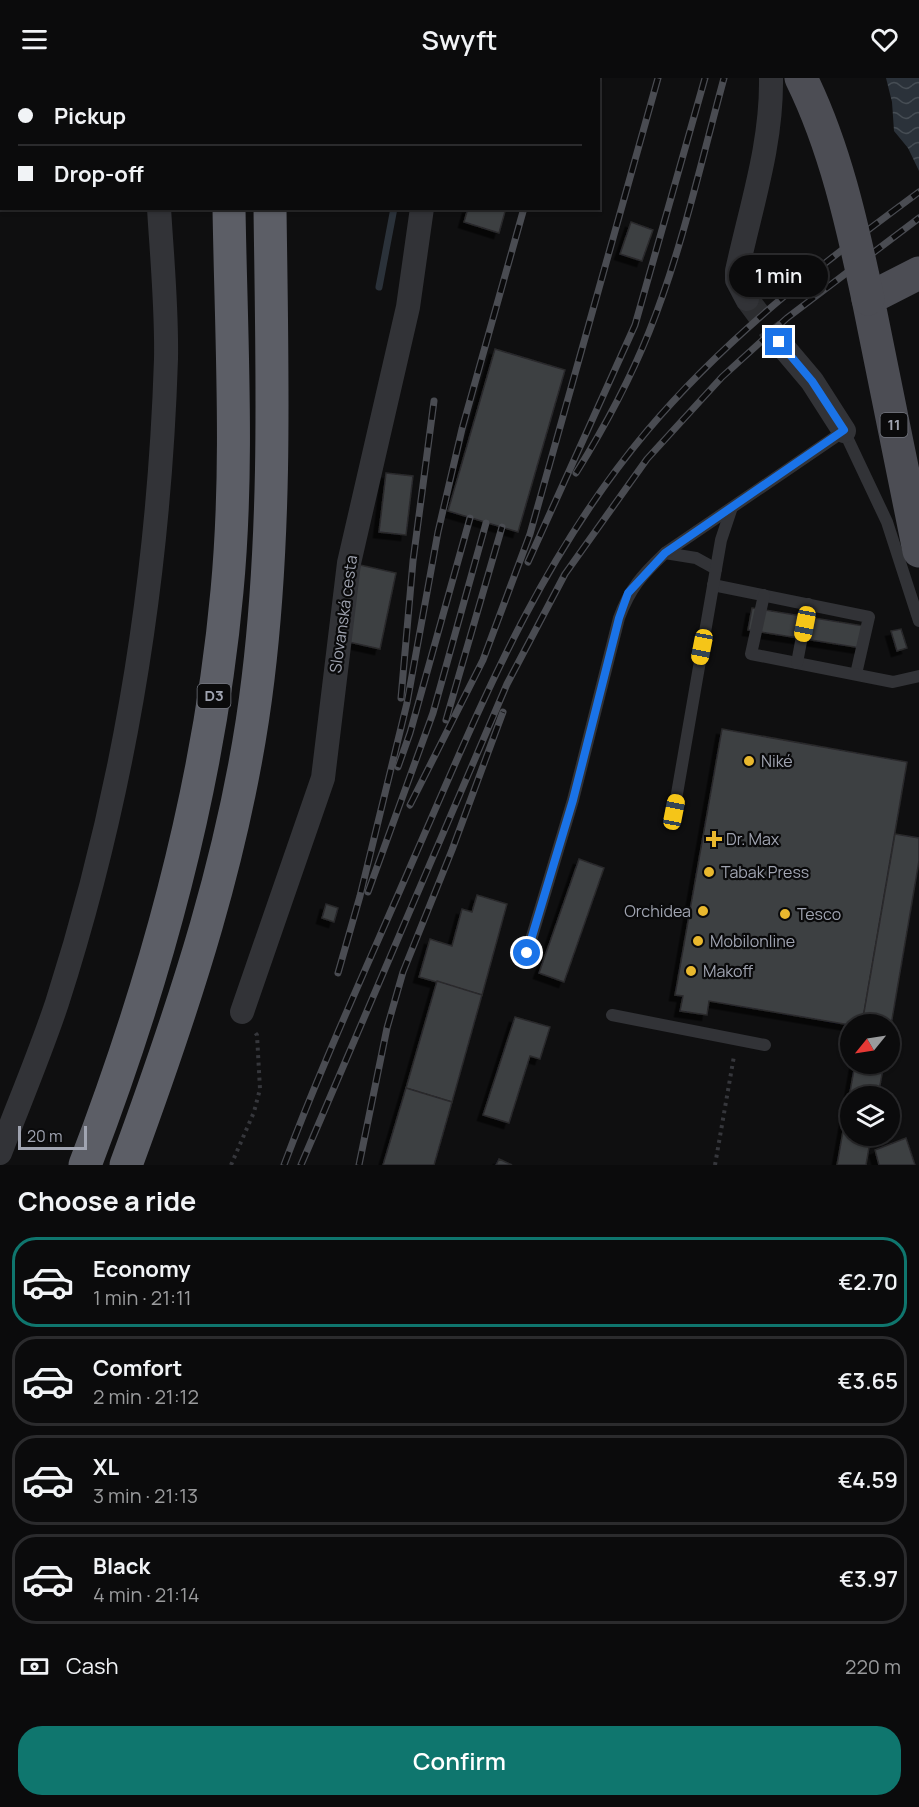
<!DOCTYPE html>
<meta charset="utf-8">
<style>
:root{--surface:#0b0b0c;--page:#141415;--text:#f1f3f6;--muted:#9a9b9d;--line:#2b2b2d;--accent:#0f766e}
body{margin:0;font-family:Manrope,sans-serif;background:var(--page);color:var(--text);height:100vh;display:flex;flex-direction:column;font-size:22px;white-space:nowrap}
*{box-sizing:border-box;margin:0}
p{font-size:20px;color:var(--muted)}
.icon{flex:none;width:33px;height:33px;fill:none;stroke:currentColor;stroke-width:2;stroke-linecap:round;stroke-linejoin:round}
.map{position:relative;height:1087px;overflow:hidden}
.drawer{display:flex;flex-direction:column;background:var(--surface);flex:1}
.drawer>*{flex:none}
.hud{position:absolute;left:0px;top:0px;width:600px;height:132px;box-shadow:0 2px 4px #0004,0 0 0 2px var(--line);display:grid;align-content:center;height:132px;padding:0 18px;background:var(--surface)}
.needle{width:39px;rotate:240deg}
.controls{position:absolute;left:840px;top:936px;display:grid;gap:12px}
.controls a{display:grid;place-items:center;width:60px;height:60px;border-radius:50%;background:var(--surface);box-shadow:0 2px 4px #0004,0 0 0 2px var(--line);font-size:30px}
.scale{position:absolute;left:18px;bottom:15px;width:69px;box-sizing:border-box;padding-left:6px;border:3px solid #a0a4b1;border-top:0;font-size:16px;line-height:21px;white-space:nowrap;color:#a0a4b1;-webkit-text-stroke:4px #0a0a0b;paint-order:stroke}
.end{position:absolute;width:27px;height:27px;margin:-14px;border:8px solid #1a73e8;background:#fff;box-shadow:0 0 0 3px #fff}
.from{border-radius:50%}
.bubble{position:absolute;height:42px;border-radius:21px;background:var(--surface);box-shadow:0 2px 4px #0004,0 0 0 2px var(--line);font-size:20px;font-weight:600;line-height:42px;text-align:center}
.car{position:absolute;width:18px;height:36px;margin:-18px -9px;border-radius:8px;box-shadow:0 0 4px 2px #0007;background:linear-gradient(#f5c518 24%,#345 0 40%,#f5c518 0 76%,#345 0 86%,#f5c518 0)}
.hud b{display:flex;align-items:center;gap:21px;height:57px;font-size:22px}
.hud b+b{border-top:2px solid var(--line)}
.hud i{width:15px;height:15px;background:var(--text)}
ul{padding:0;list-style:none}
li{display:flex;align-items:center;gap:18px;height:90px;margin:0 12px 9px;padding:0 6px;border:3px solid var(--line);border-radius:24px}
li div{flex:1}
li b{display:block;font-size:22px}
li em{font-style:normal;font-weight:600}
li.selected{border-color:var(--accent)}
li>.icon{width:54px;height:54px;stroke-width:1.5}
h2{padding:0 18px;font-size:27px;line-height:72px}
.pay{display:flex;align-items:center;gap:15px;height:66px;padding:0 18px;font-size:22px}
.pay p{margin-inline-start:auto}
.action{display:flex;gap:12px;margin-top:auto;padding:12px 18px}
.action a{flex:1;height:69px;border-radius:24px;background:var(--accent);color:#fff;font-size:24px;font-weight:600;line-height:69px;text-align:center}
header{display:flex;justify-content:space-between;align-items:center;height:78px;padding:0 18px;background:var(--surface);font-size:27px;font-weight:600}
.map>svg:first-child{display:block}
.water{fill:url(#water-waves)}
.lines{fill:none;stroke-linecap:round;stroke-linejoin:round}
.stream{stroke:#2b323a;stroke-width:7}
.building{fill:#3e3f43;stroke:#29292c;stroke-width:1.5;filter:url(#shadow)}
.street-tunnel{stroke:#2c2d30;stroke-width:24;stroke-dasharray:24 12;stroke-linecap:butt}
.path{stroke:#36373c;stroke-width:4;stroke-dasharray:3 4.5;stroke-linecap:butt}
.lane{stroke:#323337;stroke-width:12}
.street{stroke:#323337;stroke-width:24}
.primary{stroke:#4c4d54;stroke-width:33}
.highway{stroke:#5c5e66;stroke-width:33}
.rail-casing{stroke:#4a4c52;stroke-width:7}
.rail{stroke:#0a0a0b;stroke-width:4.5;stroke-dasharray:14;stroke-linecap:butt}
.primary-bridge{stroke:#4c4d54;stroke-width:33}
.route{stroke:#1a73e8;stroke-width:8}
.poi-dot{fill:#e9b82e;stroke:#0a0a0b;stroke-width:2}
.labels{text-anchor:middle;stroke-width:4.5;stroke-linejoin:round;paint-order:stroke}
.shield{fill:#0a0a0b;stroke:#73767f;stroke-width:1.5}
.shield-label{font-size:15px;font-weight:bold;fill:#a0a4b1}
.street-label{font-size:16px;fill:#a0a4b1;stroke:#0a0a0b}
.poi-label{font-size:16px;fill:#a0a4b1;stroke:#0a0a0b;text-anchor:start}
</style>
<header><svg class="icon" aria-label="menu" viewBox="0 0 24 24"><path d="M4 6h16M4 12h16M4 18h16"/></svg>Swyft<svg class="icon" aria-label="heart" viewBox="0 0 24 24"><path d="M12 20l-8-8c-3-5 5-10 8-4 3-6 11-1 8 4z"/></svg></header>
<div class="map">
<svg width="919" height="1087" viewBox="0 0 919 1087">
<defs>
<pattern id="water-waves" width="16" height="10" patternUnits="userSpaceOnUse" patternTransform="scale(1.5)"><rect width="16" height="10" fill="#2b323a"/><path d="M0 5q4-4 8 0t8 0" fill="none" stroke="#464d54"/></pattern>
<filter id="shadow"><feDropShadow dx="-5.5" dy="5.5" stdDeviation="0" flood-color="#0009"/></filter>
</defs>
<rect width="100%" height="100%" fill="#0f0f10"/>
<!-- water -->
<polygon class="water" points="886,0 919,0 919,93 908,70 894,53 892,24"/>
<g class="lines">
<!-- stream -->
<g class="stream">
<polyline points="416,2 416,0"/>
<polyline points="379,209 394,130"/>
</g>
</g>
<!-- building -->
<g class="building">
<polygon points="468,130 506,130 499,155 464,144"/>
<polygon points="631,144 653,152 642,183 620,176"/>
<polygon points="495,271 565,292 518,454 448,433"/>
<polygon points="386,395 413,398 406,457 379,454"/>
<polygon points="360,487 396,495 380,571 344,563"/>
<polygon points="752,530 864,548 861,570 748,552"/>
<polygon points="901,551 907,570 897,573 891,553"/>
<polygon points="722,651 907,684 862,946 850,947 709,923 707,937 680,933 683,918 675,917"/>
<polygon points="895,756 919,760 919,783 890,953 890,946 862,946"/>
<polygon points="579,781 604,790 564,904 539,895"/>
<polygon points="477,817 507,826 482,917 419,899 430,861 452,868 462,831 472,834"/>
<polygon points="326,826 338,830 334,844 322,840"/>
<polygon points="437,903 482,917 452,1024 406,1010"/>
<polygon points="515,939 550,949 540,981 530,978 509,1045 483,1037"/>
<polygon points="855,986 883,991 878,1018 850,1018 850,1058 871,1058 866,1087 837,1087"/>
<polygon points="855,986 858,986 883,989 883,991"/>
<polygon points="858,986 884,986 883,989"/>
<polygon points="406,1010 452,1024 434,1087 383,1087"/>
<polygon points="906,1060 915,1087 879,1087 875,1072"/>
<polygon points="499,1081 512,1087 496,1087"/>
</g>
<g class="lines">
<!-- street-tunnel -->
<polyline class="street-tunnel" points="747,221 779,264"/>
<!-- path -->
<g class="path">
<polyline points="231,1087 254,1034 260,1011 257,957 254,953"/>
<polyline points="715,1087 734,978"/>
</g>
<!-- lane -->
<g class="lane">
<polyline points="665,475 696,480 716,491"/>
<polyline points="713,507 869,539 856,596"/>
<polyline points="764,517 751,576 893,604 919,598"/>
<polyline points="797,585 808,526"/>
<polyline points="674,733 721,462 731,432"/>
<path d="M527 875 573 722 619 540C630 510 642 497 665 475L844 353 887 444 919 543"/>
<polyline points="612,937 765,967"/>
</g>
<!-- street -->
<g class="street">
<polyline points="147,0 148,2"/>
<polyline points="440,2 440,0"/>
<path d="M747 221 737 202V193C751 128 772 67 771 0"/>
<polyline points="779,264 812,303 844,353"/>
<polyline points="242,934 323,700 349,485 408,229 422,130"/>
<path d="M0 1075C19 1025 40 976 57 925 124 717 159 499 166 281 167 231 162 180 159 130"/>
</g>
<!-- primary -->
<polyline class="primary" points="919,195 868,221 919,473"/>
<!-- highway -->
<g class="highway">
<polyline points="227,0 227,2"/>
<polyline points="269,0 269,2"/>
<path d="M85 1087C156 902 209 711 227 513 239 386 231 257 229 130"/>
<path d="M126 1087C184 929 238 769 258 601 277 445 272 287 270 130"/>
</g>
<defs>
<g id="rail">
<polyline points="559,2 559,0"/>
<path d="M576 395C604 350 629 304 649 254 682 172 701 84 724 0"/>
<polyline points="528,484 635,247 705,0"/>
<polyline points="401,620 413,483 434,323"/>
<polyline points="446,642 502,449"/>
<polyline points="398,689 410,655 470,440"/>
<polyline points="410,727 483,582 530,456 658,0"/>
<polyline points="368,814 433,635 486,445"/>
<polyline points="338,895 360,818 407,625 438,454 462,351 524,130"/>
<path d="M284 1087C323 983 370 882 414 780 481 627 538 483 647 353 725 260 821 186 919 114"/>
<polyline points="301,1087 507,606 565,496 647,381 722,299 787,240 919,140"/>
<polyline points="359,1087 387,950 403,894 452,772 503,634"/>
</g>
</defs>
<!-- rail casing -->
<use href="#rail" class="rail-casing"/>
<!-- rail -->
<use href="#rail" class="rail"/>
<!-- primary-bridge -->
<path class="primary-bridge" d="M801 0C835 69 852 146 868 221"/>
</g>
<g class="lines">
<!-- route -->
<polyline class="route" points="527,875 573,722 619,540 628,515 665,475 844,352 812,303 779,264"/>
</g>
<!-- markers -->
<g class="poi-dot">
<circle cx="749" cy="683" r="6"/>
<path d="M711 752h6v6h6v6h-6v6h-6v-6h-6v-6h6z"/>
<circle cx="709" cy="794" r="6"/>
<circle cx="703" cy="833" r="6"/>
<circle cx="785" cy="836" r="6"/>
<circle cx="698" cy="863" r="6"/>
<circle cx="691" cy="893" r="6"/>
</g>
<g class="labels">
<!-- shield labels -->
<g class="shield">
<rect x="880.5" y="335" width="27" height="24" rx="4.5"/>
<rect x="197.5" y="606" width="33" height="24" rx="4.5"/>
</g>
<g class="shield-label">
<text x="894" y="352">11</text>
<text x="214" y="623">D3</text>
</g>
<!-- street labels -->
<g class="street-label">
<text transform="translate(343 536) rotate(-82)" y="6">Slovanská cesta</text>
</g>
<!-- poi labels -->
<g class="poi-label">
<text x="761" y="689">Niké</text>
<text x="726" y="767">Dr. Max</text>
<text x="721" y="800">Tabak Press</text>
<text x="691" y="839" text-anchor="end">Orchidea</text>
<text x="797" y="842">Tesco</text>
<text x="710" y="869">Mobilonline</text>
<text x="703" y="899">Makoff</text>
</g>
</g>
</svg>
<div class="controls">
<a><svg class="needle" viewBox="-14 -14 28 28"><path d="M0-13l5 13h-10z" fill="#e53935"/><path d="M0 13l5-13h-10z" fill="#9a9b9d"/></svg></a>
<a><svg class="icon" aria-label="layers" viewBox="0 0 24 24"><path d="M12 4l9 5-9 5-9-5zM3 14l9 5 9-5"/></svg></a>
</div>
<div class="scale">20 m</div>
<i class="end from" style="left:527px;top:875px"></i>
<i class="end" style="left:779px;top:264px"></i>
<div class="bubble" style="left:729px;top:177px;width:99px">1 min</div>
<i class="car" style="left:805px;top:546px;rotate:191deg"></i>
<i class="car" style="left:702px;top:569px;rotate:191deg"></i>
<i class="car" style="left:674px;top:734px;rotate:11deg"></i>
<div class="hud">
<b><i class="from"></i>Pickup</b>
<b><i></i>Drop-off</b>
</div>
</div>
<section class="drawer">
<h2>Choose a ride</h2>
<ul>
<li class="selected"><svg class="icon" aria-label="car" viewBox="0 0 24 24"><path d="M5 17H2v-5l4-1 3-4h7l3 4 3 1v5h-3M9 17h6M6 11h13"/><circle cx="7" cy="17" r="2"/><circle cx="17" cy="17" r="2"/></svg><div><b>Economy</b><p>1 min · 21:11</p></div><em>€2.70</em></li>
<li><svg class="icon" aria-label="car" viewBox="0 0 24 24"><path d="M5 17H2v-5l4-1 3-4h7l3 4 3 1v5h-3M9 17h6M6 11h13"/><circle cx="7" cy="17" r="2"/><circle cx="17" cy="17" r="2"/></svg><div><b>Comfort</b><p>2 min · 21:12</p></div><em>€3.65</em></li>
<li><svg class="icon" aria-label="car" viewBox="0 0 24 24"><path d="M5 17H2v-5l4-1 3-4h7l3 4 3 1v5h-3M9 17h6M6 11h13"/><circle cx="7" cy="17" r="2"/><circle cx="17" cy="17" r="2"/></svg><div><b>XL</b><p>3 min · 21:13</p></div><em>€4.59</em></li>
<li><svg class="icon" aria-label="car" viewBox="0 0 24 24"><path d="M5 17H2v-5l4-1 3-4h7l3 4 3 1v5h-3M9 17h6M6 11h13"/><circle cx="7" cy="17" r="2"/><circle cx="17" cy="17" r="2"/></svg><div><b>Black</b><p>4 min · 21:14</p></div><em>€3.97</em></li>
</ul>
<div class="pay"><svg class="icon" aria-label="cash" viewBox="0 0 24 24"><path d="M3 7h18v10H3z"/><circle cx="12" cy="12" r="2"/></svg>Cash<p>220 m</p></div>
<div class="action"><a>Confirm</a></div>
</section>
